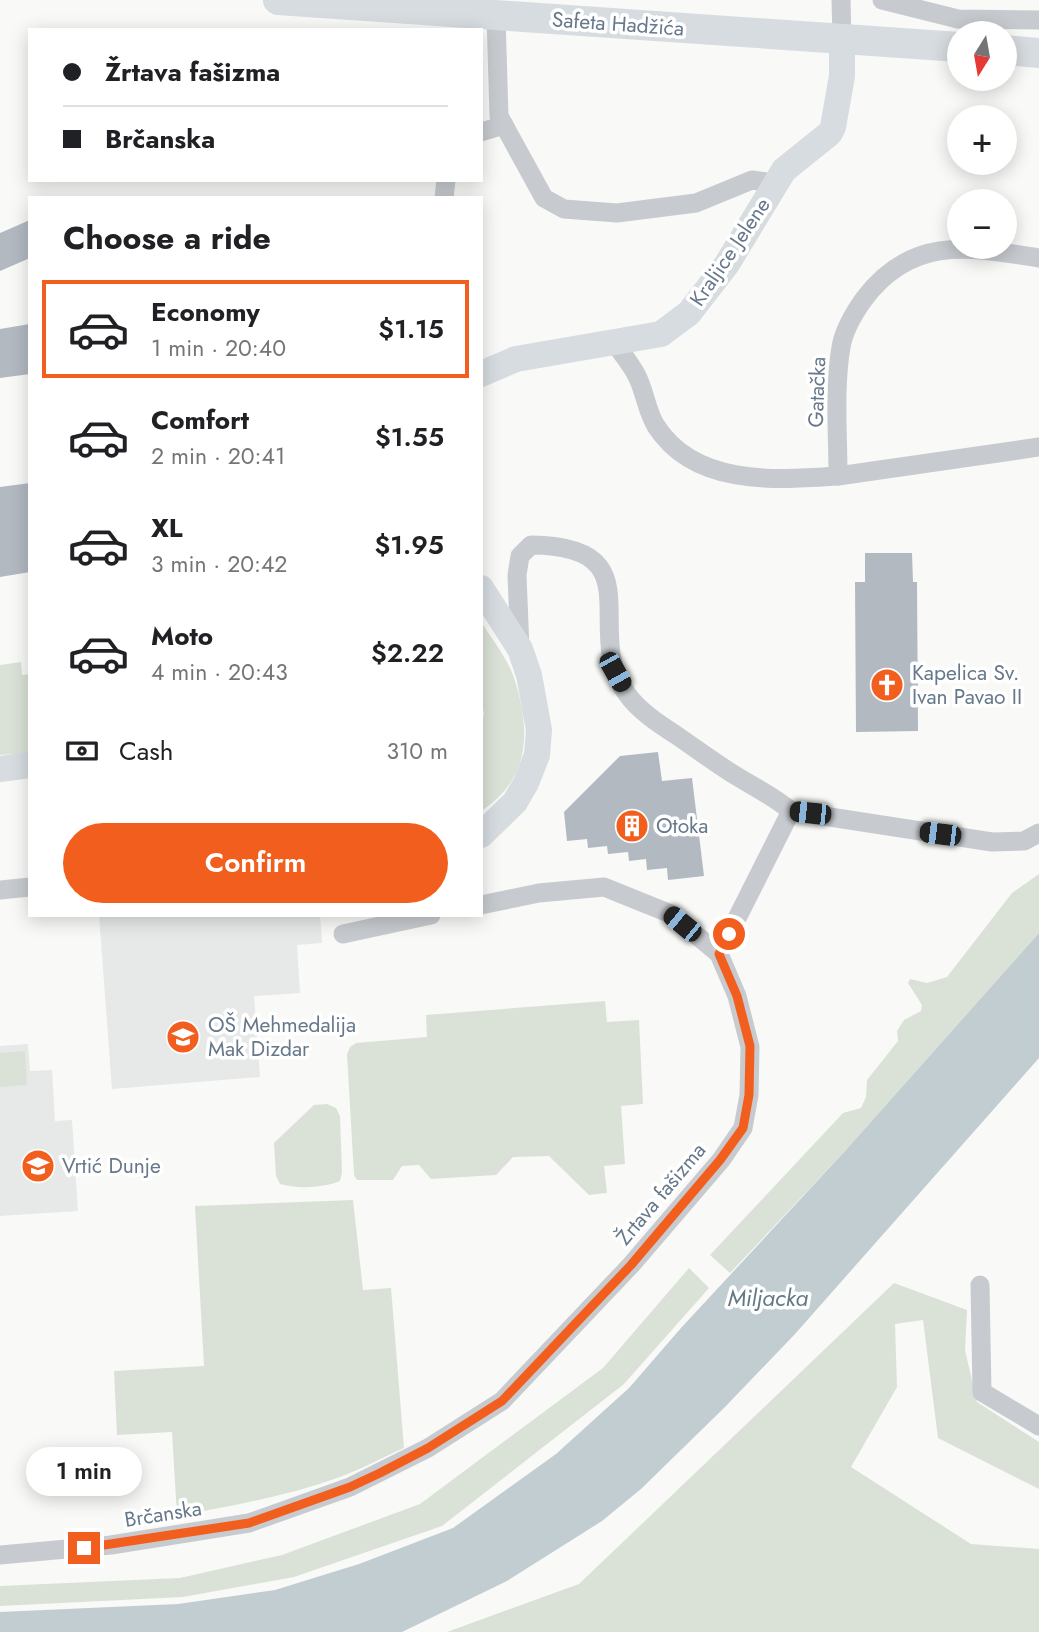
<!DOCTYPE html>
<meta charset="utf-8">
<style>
:root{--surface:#fff;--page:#f2f2f2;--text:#202124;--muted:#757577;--line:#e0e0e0;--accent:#f25e1e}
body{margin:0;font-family:Jost,sans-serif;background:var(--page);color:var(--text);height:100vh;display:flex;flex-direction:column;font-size:26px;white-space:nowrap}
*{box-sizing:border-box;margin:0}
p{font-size:23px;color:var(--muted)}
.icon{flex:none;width:38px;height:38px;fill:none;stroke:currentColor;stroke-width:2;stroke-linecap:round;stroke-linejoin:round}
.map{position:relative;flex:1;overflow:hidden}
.side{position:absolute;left:28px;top:196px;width:455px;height:721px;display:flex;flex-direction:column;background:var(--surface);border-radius:0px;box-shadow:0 4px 18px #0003}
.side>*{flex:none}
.hud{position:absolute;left:28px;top:28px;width:455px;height:154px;border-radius:0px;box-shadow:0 4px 18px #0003;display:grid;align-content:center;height:154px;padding:0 35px;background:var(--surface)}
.needle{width:46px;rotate:191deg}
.fabs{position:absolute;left:947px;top:21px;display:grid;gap:14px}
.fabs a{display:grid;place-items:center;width:70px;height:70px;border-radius:50%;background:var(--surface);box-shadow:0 4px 18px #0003;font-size:35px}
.end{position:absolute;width:32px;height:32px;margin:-16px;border:9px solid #f25e1e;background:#fff;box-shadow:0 0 0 4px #fff}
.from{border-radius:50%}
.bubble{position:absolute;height:49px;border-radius:24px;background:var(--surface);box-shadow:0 4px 18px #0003;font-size:23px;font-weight:600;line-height:49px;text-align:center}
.car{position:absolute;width:21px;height:42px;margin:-21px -10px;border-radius:9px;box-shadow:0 0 5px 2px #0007;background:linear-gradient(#222 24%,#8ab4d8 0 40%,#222 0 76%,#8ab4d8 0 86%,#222 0)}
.hud b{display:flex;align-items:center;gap:24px;height:66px;font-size:26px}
.hud b+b{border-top:2px solid var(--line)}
.hud i{width:18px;height:18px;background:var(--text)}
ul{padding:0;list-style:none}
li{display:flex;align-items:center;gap:21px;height:98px;margin:0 14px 10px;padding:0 21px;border:4px solid transparent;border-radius:0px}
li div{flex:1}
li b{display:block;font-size:26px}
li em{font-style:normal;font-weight:600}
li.selected{border-color:var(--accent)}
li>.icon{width:63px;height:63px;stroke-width:1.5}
h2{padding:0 35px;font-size:32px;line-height:84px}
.pay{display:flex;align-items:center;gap:18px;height:77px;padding:0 35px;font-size:26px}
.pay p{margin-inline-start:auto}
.cta{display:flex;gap:14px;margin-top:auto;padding:14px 35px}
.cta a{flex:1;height:80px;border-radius:42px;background:var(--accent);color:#fff;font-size:28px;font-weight:600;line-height:80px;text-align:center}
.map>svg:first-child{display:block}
.built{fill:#e7e8e8}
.green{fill:#dae2d7}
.water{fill:#c2cdd2}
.building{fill:#b2b9c0}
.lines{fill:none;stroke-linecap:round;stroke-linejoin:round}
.street{stroke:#c7cbcf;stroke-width:19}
.secondary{stroke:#d6dce0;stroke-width:26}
.primary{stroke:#d6dce0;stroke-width:30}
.route{stroke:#f25e1e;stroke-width:9}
.labels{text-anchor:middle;stroke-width:7;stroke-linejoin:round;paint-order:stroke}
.street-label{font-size:21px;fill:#66788a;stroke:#fff}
.poi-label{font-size:21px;fill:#66788a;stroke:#fff;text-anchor:start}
.water-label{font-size:23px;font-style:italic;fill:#627985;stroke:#fff}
</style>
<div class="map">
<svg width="1039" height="1632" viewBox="0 0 1039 1632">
<rect width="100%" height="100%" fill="#f9f9f7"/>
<!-- built -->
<g class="built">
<polygon points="99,915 320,915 322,943 297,945 300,993 254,996 260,1077 112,1089"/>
<polygon points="28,1044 30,1071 52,1070 55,1121 72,1120 78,1211 0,1216 0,1046"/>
</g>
<!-- green -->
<g class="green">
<path d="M481 622C492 639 508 659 514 678 531 730 531 779 481 811V726L484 714 481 699Z"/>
<polygon points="21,662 22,675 30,674 30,753 0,755 0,665"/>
<polygon points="1039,874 1039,933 845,1151 730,1273 710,1255 843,1113 861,1108 866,1097 867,1080 898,1041 897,1031 904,1020 921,1011 922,1005 908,983 910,979 927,983 947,977 1012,893"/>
<polygon points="605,1001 607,1022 639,1020 643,1104 621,1106 625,1164 604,1166 607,1193 589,1195 549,1156 513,1157 496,1175 431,1179 419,1165 402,1166 393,1180 357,1180 354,1175 347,1054 350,1047 356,1043 427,1037 426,1015"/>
<polygon points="25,1051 27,1085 0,1087 0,1053"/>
<path d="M327 1104 336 1108 340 1116 342 1173 340 1181C323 1188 297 1189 280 1184L276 1176 274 1143 314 1105Z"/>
<path d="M353 1200 363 1290 391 1288 404 1448C383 1457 362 1469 340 1477 287 1496 232 1506 177 1516L172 1432 117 1435 114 1371 204 1366 195 1206Z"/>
<polygon points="689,1268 709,1288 624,1384 442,1526 294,1577 183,1597 0,1606 0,1586 180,1578 282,1555 420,1504 603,1368"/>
<polygon points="894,1283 967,1310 965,1350 977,1402 1039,1442 1039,1489 938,1438 923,1320 895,1324 897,1387 851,1467 971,1544 1039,1549 1039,1632 447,1632 579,1584"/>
</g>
<!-- water -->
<polygon class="water" points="1039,933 1039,1058 795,1334 725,1407 641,1489 602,1521 507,1581 402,1632 0,1632 0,1612 178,1604 275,1590 359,1564 453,1528 556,1454 629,1388 681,1328 845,1151"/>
<!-- building -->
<g class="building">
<polygon points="30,220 30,258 0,271 0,233"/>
<polygon points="30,324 30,374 0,378 0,329"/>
<polygon points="30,483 30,572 0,577 0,487"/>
<polygon points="865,553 912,553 913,582 917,582 918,731 856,732 855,582 865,582"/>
<polygon points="658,752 662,781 692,778 704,876 668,880 667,868 647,870 646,859 629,861 628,852 608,854 607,846 588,848 587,839 567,841 564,812 620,756"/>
</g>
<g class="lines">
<!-- street -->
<g class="street">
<polyline points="841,0 842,40"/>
<polyline points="882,0 958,19 1039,20"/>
<polyline points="496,16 499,116 544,198 564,209 617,213 696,203 752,180 775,183"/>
<polyline points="481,132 504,125"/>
<polyline points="444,198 446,180"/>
<path d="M613 341C621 352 631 364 637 376 645 392 647 412 656 426 695 487 777 480 838 476L1039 447"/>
<path d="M838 476C838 433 834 389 841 347 844 329 854 313 864 299 912 235 969 247 1039 258"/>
<path d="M520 649 517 575 520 556 531 545C657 546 580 631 627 694 639 711 659 724 676 735 695 748 714 762 733 774 754 787 773 796 791 811L719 954"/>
<polyline points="791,811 992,842 1024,841 1039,833"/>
<polyline points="0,890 30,887"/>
<polyline points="343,934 431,915"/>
<polyline points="980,1285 982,1392 1039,1426"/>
<polyline points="0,1555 111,1545 249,1523 350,1487 428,1448 502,1401 631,1265 721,1160 743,1128 749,1095 750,1047 737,996 719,954 671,914 604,887 539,893 481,905"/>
</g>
<!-- secondary -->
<g class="secondary">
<polyline points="481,374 516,359 661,334 689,313 727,264 784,170 830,133 833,127 842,76 842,40"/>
<polyline points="481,588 520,649 529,675 539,730 537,755 526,783 515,802 481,835"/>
<polyline points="0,769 30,765"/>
</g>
<!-- primary -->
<g class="primary">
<polyline points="278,0 959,47"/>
<polyline points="1004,50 1039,53"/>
</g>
</g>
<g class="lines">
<!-- route -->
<polyline class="route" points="84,1548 249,1523 350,1487 380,1473 428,1448 502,1401 631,1265 720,1160 743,1128 749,1095 750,1046 737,996 719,954 729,934"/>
</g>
<!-- icons -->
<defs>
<symbol id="church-disc" viewBox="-11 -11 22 22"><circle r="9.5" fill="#f25e1e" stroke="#fff"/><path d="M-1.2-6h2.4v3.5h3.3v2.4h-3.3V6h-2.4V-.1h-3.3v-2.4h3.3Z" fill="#fff"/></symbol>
<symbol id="building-disc" viewBox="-11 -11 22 22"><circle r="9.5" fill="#f25e1e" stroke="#fff"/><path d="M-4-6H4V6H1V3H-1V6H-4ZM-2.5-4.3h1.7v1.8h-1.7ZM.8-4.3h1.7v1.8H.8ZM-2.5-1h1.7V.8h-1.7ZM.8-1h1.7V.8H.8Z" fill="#fff"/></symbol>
<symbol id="school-disc" viewBox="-11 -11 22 22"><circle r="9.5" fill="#f25e1e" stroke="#fff"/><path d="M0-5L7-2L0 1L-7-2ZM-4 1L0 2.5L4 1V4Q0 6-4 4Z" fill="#fff"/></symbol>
</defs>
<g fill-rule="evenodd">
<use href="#church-disc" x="868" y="666" width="38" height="38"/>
<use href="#building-disc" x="613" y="807" width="38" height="38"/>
<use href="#school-disc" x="164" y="1018" width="38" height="38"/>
<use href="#school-disc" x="19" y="1147" width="38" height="38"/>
</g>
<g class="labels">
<!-- street labels -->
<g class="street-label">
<text transform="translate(618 24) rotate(4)" y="7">Safeta Hadžića</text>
<text transform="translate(730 252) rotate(-56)" y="7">Kraljice Jelene</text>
<text transform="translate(817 392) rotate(-88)" y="7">Gatačka</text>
<text transform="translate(661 1194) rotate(-50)" y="7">Žrtava fašizma</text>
<text transform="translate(163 1514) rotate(-9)" y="7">Brčanska</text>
</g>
<!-- poi labels -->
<g class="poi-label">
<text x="912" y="680">Kapelica Sv.<tspan x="912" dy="24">Ivan Pavao II</tspan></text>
<text x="656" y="833">Otoka</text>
<text x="208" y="1032">OŠ Mehmedalija<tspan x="208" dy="24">Mak Dizdar</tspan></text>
<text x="62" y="1173">Vrtić Dunje</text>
</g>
<!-- water labels -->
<g class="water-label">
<text x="768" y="1306">Miljacka</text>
</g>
</g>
</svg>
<div class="fabs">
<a><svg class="needle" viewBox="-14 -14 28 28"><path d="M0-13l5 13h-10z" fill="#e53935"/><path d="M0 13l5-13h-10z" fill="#757577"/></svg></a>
<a>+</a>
<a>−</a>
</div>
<i class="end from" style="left:729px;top:934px"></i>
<i class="end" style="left:84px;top:1548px"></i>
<div class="bubble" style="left:26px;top:1447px;width:116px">1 min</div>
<i class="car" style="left:615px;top:672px;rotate:151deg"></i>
<i class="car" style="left:810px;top:813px;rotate:276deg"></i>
<i class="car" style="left:940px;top:834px;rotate:277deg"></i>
<i class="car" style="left:682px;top:924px;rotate:309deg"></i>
<div class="hud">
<b><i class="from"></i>Žrtava fašizma</b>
<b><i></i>Brčanska</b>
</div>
<section class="side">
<h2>Choose a ride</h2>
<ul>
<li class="selected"><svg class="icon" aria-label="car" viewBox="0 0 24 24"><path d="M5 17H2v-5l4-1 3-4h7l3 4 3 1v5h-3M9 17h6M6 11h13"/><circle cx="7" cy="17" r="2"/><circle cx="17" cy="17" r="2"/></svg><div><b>Economy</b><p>1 min · 20:40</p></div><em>$1.15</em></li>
<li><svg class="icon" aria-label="car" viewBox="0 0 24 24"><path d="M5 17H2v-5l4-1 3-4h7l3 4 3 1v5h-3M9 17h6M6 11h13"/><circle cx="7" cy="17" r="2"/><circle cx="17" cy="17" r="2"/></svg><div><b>Comfort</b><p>2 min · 20:41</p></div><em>$1.55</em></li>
<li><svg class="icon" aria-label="car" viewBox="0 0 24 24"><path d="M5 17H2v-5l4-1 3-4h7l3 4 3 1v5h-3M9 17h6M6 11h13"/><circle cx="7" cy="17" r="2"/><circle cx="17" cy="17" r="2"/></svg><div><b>XL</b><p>3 min · 20:42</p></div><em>$1.95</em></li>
<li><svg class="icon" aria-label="car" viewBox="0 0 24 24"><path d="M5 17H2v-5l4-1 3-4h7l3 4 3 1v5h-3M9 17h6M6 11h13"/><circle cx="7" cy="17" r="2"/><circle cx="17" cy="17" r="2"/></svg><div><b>Moto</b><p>4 min · 20:43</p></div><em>$2.22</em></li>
</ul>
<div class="pay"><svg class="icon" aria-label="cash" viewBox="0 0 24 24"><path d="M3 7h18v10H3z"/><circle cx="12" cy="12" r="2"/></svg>Cash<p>310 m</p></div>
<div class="cta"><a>Confirm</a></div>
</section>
</div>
